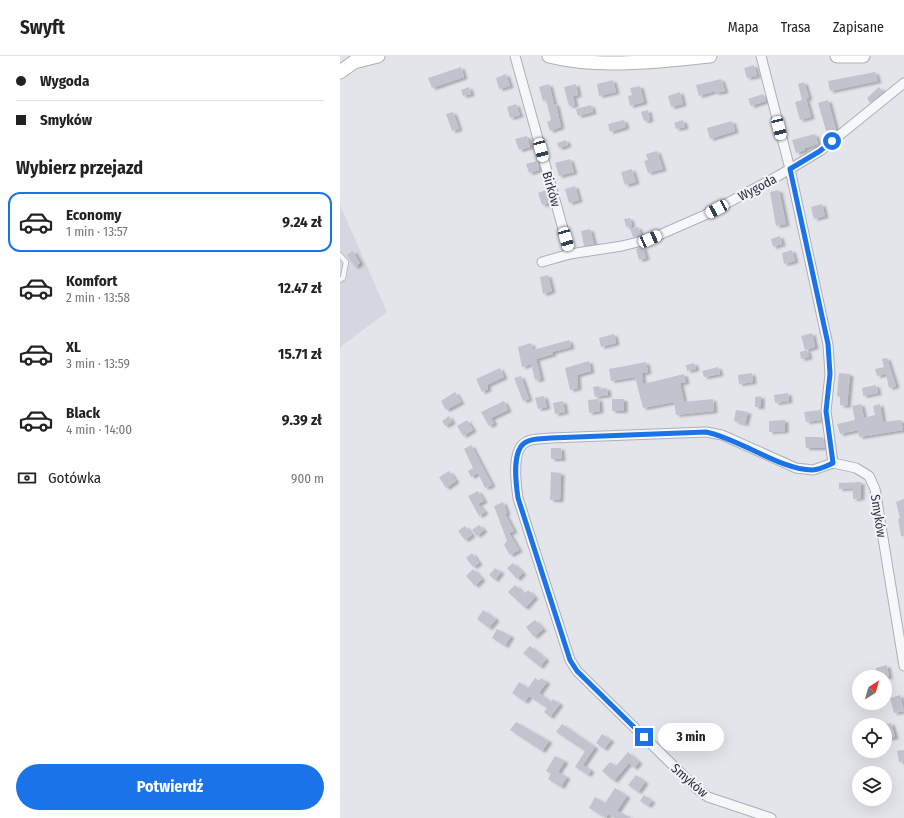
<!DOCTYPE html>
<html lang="pl">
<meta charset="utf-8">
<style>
:root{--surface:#fff;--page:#f6f6f6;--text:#222;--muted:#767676;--line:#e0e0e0;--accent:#1a73e8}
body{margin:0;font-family:"Fira Sans Condensed",sans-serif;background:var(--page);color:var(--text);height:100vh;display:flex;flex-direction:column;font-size:15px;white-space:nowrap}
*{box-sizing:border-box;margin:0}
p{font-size:13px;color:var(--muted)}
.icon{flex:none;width:22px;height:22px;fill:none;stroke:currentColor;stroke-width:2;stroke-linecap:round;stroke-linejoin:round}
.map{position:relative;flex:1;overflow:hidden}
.drawer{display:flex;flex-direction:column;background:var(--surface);width:340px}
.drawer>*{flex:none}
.banner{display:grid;align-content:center;height:88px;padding:0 16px;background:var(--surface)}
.needle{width:26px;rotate:37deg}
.controls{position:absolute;left:512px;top:614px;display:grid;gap:8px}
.controls a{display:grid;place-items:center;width:40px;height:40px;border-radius:50%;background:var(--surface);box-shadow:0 4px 16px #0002;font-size:20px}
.end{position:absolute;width:18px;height:18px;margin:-9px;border:5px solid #1a73e8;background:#fff;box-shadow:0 0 0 2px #fff}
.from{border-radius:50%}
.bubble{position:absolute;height:28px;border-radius:14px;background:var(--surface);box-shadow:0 4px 16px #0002;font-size:13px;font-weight:700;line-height:28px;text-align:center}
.car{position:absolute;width:12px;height:24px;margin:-12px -6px;border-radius:5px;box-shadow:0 0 3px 1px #0007;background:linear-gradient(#fff 24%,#345 0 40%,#fff 0 76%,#345 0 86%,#fff 0)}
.banner b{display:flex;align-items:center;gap:14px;height:38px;font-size:15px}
.banner b+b{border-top:1px solid var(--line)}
.banner i{width:10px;height:10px;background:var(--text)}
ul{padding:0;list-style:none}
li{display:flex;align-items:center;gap:12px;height:60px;margin:0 8px 6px;padding:0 8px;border:2px solid transparent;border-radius:12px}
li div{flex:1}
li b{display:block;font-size:15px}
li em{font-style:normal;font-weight:700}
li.active{border-color:var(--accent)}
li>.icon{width:36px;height:36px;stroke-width:1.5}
h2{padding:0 16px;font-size:18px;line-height:48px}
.pay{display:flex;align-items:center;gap:10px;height:44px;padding:0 16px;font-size:15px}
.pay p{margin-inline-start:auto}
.button{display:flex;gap:8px;margin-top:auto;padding:8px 16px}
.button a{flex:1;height:46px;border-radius:24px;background:var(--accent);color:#fff;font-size:16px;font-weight:700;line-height:46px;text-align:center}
header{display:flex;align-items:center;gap:24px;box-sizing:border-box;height:56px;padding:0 20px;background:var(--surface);border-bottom:1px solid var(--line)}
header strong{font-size:19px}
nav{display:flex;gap:22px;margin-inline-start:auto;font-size:14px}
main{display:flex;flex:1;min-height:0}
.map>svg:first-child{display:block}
.built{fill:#d5d7e0}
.building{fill:#c1c3ce;filter:url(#shadow)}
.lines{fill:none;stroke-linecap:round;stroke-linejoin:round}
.lane-casing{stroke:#acafb9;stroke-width:6}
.street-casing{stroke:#acafb9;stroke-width:11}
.secondary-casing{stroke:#acafb9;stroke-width:15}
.lane{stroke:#f6f7f9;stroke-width:4.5}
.street{stroke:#f6f7f9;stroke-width:9}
.secondary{stroke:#fff;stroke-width:13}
.route{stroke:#1a73e8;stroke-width:5}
.labels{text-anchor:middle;stroke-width:4;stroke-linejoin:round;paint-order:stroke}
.street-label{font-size:13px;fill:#2b3043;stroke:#f3f4f8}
</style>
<header>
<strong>Swyft</strong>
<nav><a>Mapa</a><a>Trasa</a><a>Zapisane</a></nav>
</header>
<main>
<section class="drawer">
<div class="banner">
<b><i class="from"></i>Wygoda</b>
<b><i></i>Smyków</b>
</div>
<h2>Wybierz przejazd</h2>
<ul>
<li class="active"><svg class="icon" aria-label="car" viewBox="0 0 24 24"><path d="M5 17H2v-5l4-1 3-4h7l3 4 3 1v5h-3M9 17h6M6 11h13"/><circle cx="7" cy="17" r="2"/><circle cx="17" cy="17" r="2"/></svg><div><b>Economy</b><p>1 min · 13:57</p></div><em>9.24 zł</em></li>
<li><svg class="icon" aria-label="car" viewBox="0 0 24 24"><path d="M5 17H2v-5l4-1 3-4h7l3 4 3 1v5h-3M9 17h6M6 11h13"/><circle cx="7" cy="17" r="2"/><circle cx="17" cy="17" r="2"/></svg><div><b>Komfort</b><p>2 min · 13:58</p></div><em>12.47 zł</em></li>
<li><svg class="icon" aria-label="car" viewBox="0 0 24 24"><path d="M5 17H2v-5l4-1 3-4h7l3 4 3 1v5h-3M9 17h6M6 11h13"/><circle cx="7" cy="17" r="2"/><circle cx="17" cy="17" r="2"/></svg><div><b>XL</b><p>3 min · 13:59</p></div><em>15.71 zł</em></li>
<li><svg class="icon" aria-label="car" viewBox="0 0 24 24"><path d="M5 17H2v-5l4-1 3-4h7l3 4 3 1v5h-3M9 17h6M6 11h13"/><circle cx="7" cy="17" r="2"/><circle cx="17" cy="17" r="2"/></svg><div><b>Black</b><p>4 min · 14:00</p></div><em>9.39 zł</em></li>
</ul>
<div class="pay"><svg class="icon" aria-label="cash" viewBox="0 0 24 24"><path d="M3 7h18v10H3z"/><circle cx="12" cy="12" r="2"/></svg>Gotówka<p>900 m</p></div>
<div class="button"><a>Potwierdź</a></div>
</section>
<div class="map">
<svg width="564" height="762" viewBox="0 0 564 762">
<defs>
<filter id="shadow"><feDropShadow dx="3.5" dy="2" stdDeviation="1" flood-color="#0004"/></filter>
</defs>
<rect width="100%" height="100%" fill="#e3e5eb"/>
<!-- built -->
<polygon class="built" points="0,149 47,256 0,291"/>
<!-- building -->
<g class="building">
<polygon points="414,9 417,20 407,22 404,12"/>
<polygon points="121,11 124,21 92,32 88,22"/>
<polygon points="535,16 538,25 490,35 488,25"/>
<polygon points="166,18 170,30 159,33 156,22"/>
<polygon points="381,23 385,35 376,37 375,35 359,40 356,29"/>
<polygon points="273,24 276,36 259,40 257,28"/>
<polygon points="464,26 469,42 462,44 458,28"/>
<polygon points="209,28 214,48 216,48 221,71 210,75 207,66 211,64 206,44 203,45 199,31"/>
<polygon points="236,28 238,39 233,40 235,49 229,50 224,31"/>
<polygon points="300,30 304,46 290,50 288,40 292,39 290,32"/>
<polygon points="129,31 131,38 123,40 121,34"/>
<polygon points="539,31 543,36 530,47 527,42"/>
<polygon points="340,36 343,48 331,51 328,40"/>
<polygon points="423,38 426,45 411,50 408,43"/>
<polygon points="466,43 471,61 460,64 455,46"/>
<polygon points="488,44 496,74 487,78 478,47"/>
<polygon points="176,48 180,59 170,62 167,51"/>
<polygon points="251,49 253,56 238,60 236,53"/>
<polygon points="308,54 310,64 304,65 301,56"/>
<polygon points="113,56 119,73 112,75 106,58"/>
<polygon points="284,64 286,71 270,76 268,68"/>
<polygon points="343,64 345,71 336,73 334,67"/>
<polygon points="392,65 395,75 370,83 367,72"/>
<polygon points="475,78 478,88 465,92 465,94 456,97 452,84"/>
<polygon points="187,80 190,91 179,94 175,83"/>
<polygon points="226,84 228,89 219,92 217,87"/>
<polygon points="317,95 323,113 308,117 304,105 308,104 306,98"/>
<polygon points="230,103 234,116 219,120 215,107"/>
<polygon points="197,105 199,114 189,117 186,108"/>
<polygon points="292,113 296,126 285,129 281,116"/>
<polygon points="235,130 239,144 229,147 225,133"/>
<polygon points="206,134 210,147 202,149 198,137"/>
<polygon points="439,134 446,168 436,170 430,136"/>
<polygon points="482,148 485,160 474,163 471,151"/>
<polygon points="290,162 292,170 286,171 284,163"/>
<polygon points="298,171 301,179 293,181 290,173"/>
<polygon points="250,173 254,188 244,190 241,175"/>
<polygon points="440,180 442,188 433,191 431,183"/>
<polygon points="303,191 306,202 299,204 296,193"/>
<polygon points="452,194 455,205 444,208 442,197"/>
<polygon points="13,195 20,207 15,211 7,199"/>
<polygon points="208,219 212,235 203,238 200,221"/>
<polygon points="472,277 475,291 465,294 461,280"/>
<polygon points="274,278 276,287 261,291 259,282"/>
<polygon points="229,284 231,291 212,296 213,298 196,303 201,323 195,324 191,308 182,311 178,291 191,287 193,294"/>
<polygon points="467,294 469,301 461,303 460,296"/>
<polygon points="547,302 556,330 549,332 546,318 537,320 535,313 544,311 542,303"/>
<polygon points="249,305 251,315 237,319 238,332 230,334 225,312"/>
<polygon points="306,306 308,316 302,317 303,328 344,318 346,326 340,327 344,346 373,343 374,355 336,359 334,346 303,352 295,321 271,325 269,313"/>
<polygon points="354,307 356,313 347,315 346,309"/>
<polygon points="378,311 380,318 364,321 362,315"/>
<polygon points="160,312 164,321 147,329 148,333 142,336 136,323"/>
<polygon points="412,317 413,326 399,328 398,319"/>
<polygon points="499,317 510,318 507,350 500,349 500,341 497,340"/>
<polygon points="181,320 189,343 183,345 174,322"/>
<polygon points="536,329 538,337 523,340 522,332"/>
<polygon points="259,330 260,333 267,332 268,339 255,341 253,331"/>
<polygon points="115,336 121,346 106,354 101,345"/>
<polygon points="448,337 449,345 435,347 434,339"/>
<polygon points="204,340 207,351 198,353 195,342"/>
<polygon points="421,340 421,351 415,351 415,341"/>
<polygon points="259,343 260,355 249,357 248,344"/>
<rect x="272" y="343" width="12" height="12"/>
<polygon points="164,345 168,354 151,362 154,367 149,370 141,356"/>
<polygon points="223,345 225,356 215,358 213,347"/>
<polygon points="521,348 524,362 535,359 533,350 540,348 543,366 561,364 563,374 519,381 518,374 500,378 497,368 515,364 512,350"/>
<polygon points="396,354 408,356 405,368 394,365"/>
<polygon points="480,354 481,364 466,366 464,356"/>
<polygon points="109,360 112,366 105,370 102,365"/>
<polygon points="127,364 133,374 123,380 117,370"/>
<polygon points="445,364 445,375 429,376 429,365"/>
<polygon points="465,381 483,381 485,392 466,392"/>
<polygon points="131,389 152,429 145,432 138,417 131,421 128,415 133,412 124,393"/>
<polygon points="211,392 221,392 222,403 211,403"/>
<polygon points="109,415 116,425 106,432 99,421"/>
<polygon points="211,416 221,417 220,444 210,444"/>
<polygon points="521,426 521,442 513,443 513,432 499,433 499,427"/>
<polygon points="138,435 144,445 138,448 145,456 139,460 128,440"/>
<polygon points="564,443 564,480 561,480 558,463 560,462 556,446"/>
<polygon points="163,446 167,457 165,458 174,475 169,477 179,494 170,499 164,489 167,485 154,450"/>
<polygon points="139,469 144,474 137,480 132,474"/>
<polygon points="125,470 132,479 125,484 118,475"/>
<polygon points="132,497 139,507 133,511 126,502"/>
<polygon points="173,507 183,517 177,523 167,512"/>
<polygon points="155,512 161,516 155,524 149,519"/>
<polygon points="133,513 142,523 135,530 126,520"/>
<polygon points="175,529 184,538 188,534 195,541 185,552 168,536"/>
<polygon points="143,554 156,563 149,572 137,563"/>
<polygon points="195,564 203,573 194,581 186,571"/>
<polygon points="157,573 171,580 165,590 152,582"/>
<polygon points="190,590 206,603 200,611 183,597"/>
<polygon points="547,609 549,621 538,621 536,612"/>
<polygon points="195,622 199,625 201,622 207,626 199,637 211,646 213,643 220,648 210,661 204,656 207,652 189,640 185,646 172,637 179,626 188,632"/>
<polygon points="560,639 564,655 554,657 550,642"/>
<polygon points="176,666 209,685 202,695 170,674"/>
<polygon points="551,667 555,681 545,683 545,668"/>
<polygon points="222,668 255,691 243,709 251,714 248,719 235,711 245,695 216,676"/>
<polygon points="262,678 271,684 264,693 256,687"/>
<polygon points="564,694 564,705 559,706 557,695"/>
<polygon points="288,696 299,706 294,712 289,707 274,725 262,715 270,706 276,710"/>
<polygon points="215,700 225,705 218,716 227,721 221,731 208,723 211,718 206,715"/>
<polygon points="296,719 305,726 298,736 288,729"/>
<polygon points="275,732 287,740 277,755 292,762 275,762 268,758 266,762 249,752 255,741 265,747"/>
<polygon points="304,739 312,745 308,750 300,745"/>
</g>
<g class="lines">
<defs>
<polyline id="lane" points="0,199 6,206 3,222 0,224"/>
<g id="street">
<polyline points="175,0 230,198"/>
<polyline points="421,0 450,113 488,289 490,318 486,355 493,407"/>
<polyline points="202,206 230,198 282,190 310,183 365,159 438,120 480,95 564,27"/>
<path d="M431 762 368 741 356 732 237 615 230 604 178 442C176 428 171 394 186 386 193 382 204 383 211 382L366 376 382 379 456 412 473 414 493 407 516 412 529 420 535 433 564 610"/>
</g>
<g id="secondary">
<path d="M209 0C259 13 319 5 370 0"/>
<polyline points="497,0 523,0"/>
<polyline points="0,16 14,6 38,0"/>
</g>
</defs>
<!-- lane casing -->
<use href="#lane" class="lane-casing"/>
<!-- street casing -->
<use href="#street" class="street-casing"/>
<!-- secondary casing -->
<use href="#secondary" class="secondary-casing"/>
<!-- lane -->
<use href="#lane" class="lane"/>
<!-- street -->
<use href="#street" class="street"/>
<!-- secondary -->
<use href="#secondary" class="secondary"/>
</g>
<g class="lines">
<!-- route -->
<path class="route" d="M304 681 237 615 230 604 178 442C176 428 171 394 186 386 193 382 204 383 211 382L366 376C400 383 441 414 472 414 479 414 487 410 493 407L486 355 490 318 488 288 450 113 480 95 492 85"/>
</g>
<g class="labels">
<!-- street labels -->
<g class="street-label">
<text transform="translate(417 131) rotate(-28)" y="5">Wygoda</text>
<text transform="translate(212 133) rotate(74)" y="5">Birków</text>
<text transform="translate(539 460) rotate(81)" y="5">Smyków</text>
<text transform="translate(350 724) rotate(41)" y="5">Smyków</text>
</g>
</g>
</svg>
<div class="controls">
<a><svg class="needle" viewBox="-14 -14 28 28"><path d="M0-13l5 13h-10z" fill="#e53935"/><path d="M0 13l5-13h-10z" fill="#767676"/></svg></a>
<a><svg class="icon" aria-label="locate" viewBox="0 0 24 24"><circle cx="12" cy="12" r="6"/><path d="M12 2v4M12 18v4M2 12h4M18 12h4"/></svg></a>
<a><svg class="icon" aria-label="layers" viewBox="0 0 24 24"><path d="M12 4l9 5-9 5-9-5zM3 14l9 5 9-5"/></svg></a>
</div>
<i class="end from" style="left:492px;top:85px"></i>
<i class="end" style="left:304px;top:681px"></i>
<div class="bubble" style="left:318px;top:667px;width:66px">3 min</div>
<i class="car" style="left:439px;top:72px;rotate:166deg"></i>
<i class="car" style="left:201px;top:94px;rotate:165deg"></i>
<i class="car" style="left:377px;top:153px;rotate:242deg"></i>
<i class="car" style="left:226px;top:183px;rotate:164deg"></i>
<i class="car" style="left:310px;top:183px;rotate:66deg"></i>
</div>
</main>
